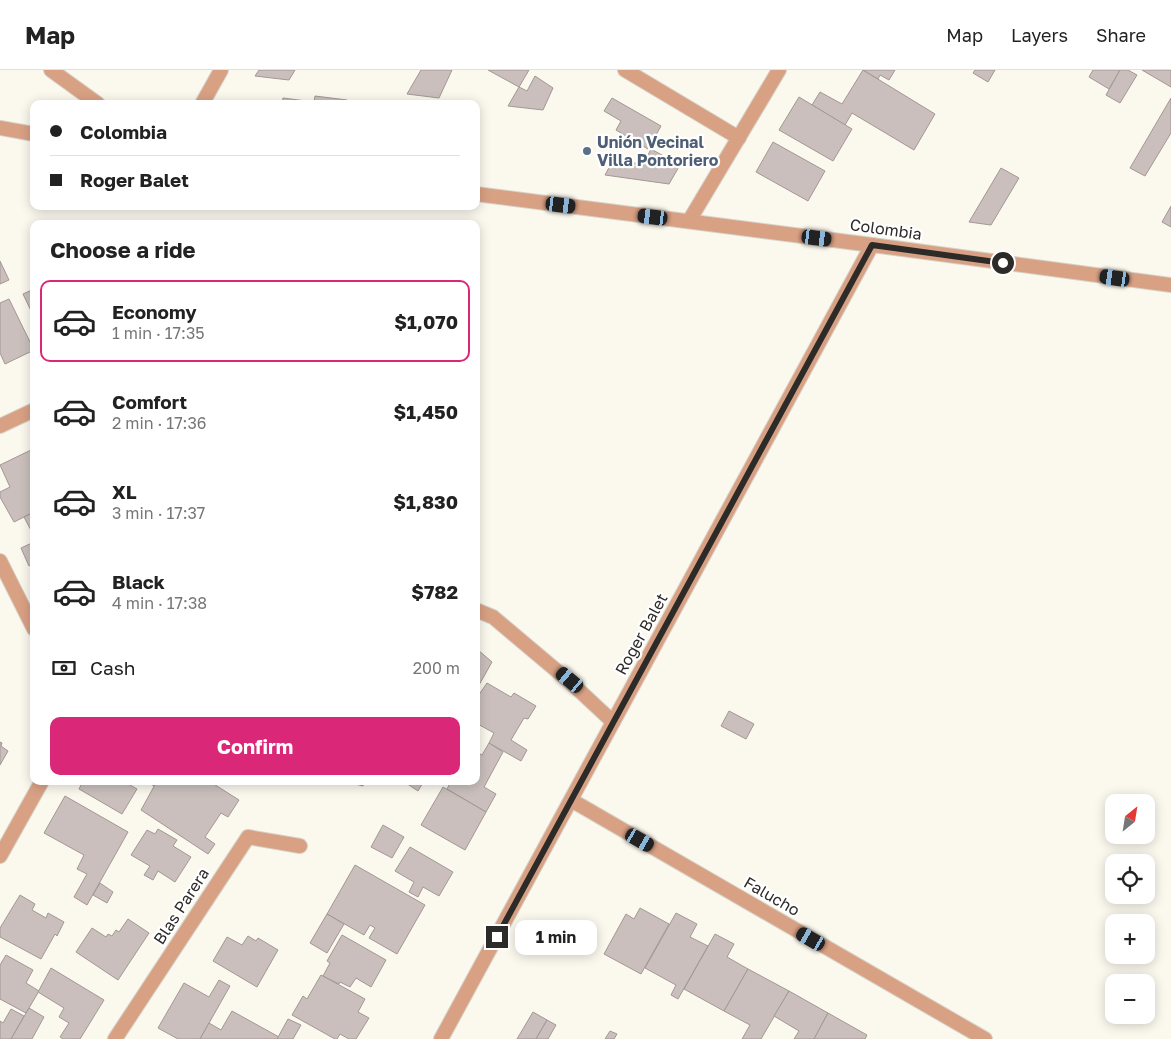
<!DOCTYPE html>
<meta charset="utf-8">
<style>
:root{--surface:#fff;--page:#f6f6f6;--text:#222;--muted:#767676;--line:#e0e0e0;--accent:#db2777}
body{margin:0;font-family:"Golos Text",sans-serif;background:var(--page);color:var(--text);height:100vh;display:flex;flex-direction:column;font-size:19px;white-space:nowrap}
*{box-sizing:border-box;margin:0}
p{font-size:16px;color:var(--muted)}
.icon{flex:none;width:28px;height:28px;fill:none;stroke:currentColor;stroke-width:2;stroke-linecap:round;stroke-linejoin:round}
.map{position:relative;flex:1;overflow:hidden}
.panel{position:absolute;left:30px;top:150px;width:450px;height:565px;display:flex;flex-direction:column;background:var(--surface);border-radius:10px;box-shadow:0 2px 12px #0003}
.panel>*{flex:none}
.banner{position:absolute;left:30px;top:30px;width:450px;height:110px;border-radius:10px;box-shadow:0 2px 12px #0003;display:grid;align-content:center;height:110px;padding:0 20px;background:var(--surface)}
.needle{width:32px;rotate:30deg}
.controls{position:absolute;left:1105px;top:724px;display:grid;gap:10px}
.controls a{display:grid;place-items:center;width:50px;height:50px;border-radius:10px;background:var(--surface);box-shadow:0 2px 12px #0003;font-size:25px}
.end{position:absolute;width:22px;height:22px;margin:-11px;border:6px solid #2d2b28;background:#fff;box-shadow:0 0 0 2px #fff}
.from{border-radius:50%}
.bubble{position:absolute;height:35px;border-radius:10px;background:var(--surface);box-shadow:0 2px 12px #0003;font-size:16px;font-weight:700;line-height:35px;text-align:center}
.car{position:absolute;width:15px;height:30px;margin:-15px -8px;border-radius:6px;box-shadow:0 0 4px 1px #0007;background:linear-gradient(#222 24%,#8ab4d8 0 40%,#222 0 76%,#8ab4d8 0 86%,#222 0)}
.banner b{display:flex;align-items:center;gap:18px;height:48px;font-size:19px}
.banner b+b{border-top:1px solid var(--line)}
.banner i{width:12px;height:12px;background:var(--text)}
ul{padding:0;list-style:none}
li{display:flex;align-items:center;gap:15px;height:82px;margin:0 10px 8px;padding:0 10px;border:2px solid transparent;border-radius:10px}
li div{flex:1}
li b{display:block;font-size:19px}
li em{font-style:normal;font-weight:700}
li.active{border-color:var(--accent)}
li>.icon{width:45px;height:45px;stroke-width:1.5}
h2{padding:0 20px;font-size:22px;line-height:60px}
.pay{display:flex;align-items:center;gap:12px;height:55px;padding:0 20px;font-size:19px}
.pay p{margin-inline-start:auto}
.action{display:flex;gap:10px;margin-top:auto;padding:10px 20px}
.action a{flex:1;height:58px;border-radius:10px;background:var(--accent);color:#fff;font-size:20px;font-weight:700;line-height:58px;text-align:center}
header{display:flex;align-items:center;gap:30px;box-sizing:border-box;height:70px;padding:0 25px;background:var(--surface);border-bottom:1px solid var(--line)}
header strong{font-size:24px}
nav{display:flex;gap:28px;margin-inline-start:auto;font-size:18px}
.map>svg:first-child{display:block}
.building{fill:#cabfbc;stroke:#a29795}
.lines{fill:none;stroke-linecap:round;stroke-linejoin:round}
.minor-casing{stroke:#d6d3ca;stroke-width:16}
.minor{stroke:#d9a184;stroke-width:14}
.route{stroke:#2d2b28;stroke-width:6}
.service-dot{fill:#5c6f8a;stroke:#fff;stroke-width:2}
.labels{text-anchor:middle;stroke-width:4.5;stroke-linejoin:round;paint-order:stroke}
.service-label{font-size:16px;font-weight:bold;fill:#4e5e75;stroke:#fff;text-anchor:start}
.street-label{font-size:16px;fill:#2d2b28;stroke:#fff}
</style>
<header>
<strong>Map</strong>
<nav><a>Map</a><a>Layers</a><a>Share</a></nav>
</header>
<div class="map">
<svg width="1171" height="969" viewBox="0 0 1171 969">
<rect width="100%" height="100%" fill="#fbf8ee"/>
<!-- building -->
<g class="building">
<polygon points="259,0 295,0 289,10 255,6"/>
<polygon points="421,0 452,0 439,28 407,24"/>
<polygon points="488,0 529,0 519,17"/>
<polygon points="863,0 935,44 914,80 852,43 845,55 812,35 820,22 842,34"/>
<polygon points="863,0 895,0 889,10 880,5 878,9"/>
<polygon points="975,0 995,0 988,12 973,3"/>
<polygon points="1093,0 1120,0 1109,19 1089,7"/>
<polygon points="1120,0 1128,0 1137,5 1120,33 1106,25"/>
<polygon points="1142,0 1171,0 1171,17"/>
<polygon points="535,6 553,18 543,40 508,36 519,17 527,21"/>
<polygon points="315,26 347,30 346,34 282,34 283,28 314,32"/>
<polygon points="799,27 852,59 833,91 779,60"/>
<polygon points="612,28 661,56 648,79 616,60 621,51 604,41"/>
<polygon points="1171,28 1171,63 1145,106 1130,98"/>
<polygon points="773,72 825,101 808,131 756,102"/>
<polygon points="651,79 680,95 669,114 605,105 617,83 642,97"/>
<polygon points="1001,98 1019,108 991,155 969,152"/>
<polygon points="1171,136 1171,157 1162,152"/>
<polygon points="0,191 9,210 0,214"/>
<polygon points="34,219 34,247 23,224"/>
<polygon points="9,229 34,280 5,294 0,283 0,233"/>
<polygon points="31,380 34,386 34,442 14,452 0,427 0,422 10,417 0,395"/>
<polygon points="34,442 34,466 24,447"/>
<polygon points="34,472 34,493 29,496 21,478"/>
<polygon points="478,580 492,592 479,615 476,613"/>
<polygon points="487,613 511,627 514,623 536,636 528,649 524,648 511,670 527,680 521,691 489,673 494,663 476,653 476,629"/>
<polygon points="729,641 754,654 746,669 721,656"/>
<polygon points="0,672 2,673 1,676 8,681 0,695"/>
<polygon points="489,673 503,682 484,717 496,724 486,742 447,719 451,711 476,711 476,682 482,685"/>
<polygon points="83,711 123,711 137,719 122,744 79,719"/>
<polygon points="146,711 157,711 154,716"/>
<polygon points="157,711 209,711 239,730 228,747 221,743 205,767 215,774 208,784 141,740"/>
<polygon points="344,711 364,711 363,716"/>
<polygon points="403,711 424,711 418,721"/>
<polygon points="443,717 486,742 465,780 421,755"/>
<polygon points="65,726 128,762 87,835 74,827 87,804 77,799 84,785 44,763"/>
<polygon points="383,755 404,767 392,788 371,777"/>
<polygon points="158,759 177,770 173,776 191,787 175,812 158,801 153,810 144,805 150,796 131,785 147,760 155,764"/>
<polygon points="410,777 453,802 439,826 423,817 418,827 409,822 414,812 395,801"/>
<polygon points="355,795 425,835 397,884 369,868 375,858 370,855 364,865 327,844"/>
<polygon points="100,813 113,822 107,833 93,825"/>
<polygon points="20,825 35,834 32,840 46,848 48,843 64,852 57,866 55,864 41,889 0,867 0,858"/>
<polygon points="640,838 669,854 641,904 604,884 626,844 634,849"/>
<polygon points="676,843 697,854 690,867 708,876 678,929 671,925 676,915 645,898"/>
<polygon points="327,844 344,854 327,883 310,873"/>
<polygon points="128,849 149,863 118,910 76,882 92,858 106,867 108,864 112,866 116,860 119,862"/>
<polygon points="715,864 734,874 727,887 748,899 724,941 684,919"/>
<polygon points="342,865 386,890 371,917 356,908 350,917 340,912 339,914 323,906 330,893 327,891"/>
<polygon points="248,866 256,871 258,868 278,880 257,917 213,891 227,867 242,875"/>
<polygon points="6,885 33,900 26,913 39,921 26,943 0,929 0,895"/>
<polygon points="51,898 104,930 80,969 63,969 60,967 69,953 59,947 64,938 38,922"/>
<polygon points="748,899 789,921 761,969 742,969 750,955 724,941"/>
<polygon points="321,905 365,929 358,942 369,948 356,969 349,969 340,964 337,969 335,969 292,945 303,926 307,929"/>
<polygon points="219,910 230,916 200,969 178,969 158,958 184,913 209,927"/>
<polygon points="789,921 828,943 814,969 794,969 799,961 774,946"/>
<polygon points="29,938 44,947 32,969 11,969"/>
<polygon points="11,939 24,946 11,969 0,969 0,951 3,953"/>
<polygon points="232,941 279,967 277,969 200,969 209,953 221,960"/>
<polygon points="533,942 547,950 536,969 517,969"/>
<polygon points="828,943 867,965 865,969 814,969"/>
<polygon points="288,949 301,955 293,969 277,969"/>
<polygon points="547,950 556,955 548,969 536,969"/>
<polygon points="610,961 617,964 614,969 605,969"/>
</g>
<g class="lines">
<defs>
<g id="minor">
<polyline points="51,0 98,34"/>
<polyline points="625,0 739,68"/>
<polyline points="202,34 221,0"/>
<polyline points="0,58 34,64"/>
<polyline points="476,124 872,175 1171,215"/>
<polyline points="689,151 779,0"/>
<polyline points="0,356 34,340"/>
<polyline points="0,491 34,559"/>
<polyline points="476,540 493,547 569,611 613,652"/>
<polyline points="571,730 985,969"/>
<polyline points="0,786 42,711"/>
<polyline points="115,969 248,767 300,776"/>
<polyline points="441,969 872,175"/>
</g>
</defs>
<!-- minor casing -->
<use href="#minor" class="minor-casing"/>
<!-- minor -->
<use href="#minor" class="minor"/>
</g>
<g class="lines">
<!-- route -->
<polyline class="route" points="497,867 872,175 1003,193"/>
</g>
<!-- markers -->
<circle class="service-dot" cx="587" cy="81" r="5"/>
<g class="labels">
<!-- service labels -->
<g class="service-label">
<text x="597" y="78">Unión Vecinal<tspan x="597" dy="18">Villa Pontoriero</tspan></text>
</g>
<!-- street labels -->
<g class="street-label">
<text transform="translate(886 159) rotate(8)" y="6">Colombia</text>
<text transform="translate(641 564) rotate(-61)" y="6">Roger Balet</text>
<text transform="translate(772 826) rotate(30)" y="6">Falucho</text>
<text transform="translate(181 836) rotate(-57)" y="6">Blas Parera</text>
</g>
</g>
</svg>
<div class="controls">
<a><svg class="needle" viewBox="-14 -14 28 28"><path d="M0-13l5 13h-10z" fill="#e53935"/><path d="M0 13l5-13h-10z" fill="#767676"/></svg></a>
<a><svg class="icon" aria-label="locate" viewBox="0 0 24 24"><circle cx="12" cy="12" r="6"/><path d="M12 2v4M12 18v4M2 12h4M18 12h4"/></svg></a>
<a>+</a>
<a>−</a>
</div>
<i class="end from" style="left:1003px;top:193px"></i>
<i class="end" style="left:497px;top:867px"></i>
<div class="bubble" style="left:515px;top:850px;width:82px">1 min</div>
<i class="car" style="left:561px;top:135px;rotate:97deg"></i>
<i class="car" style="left:653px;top:147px;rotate:277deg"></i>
<i class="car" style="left:817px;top:168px;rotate:97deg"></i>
<i class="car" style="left:1115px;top:208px;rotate:278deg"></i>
<i class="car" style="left:570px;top:610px;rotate:310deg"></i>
<i class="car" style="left:640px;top:770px;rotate:120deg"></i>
<i class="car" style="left:811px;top:869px;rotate:300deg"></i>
<div class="banner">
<b><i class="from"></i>Colombia</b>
<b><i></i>Roger Balet</b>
</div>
<section class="panel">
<h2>Choose a ride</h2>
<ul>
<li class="active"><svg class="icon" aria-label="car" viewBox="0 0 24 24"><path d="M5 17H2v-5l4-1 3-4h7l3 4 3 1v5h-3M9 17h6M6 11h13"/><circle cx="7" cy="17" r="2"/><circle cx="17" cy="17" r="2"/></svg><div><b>Economy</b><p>1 min · 17:35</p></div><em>$1,070</em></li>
<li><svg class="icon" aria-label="car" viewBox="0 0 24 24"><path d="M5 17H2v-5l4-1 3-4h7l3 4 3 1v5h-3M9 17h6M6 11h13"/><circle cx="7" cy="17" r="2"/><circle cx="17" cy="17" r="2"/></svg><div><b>Comfort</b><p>2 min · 17:36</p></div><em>$1,450</em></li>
<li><svg class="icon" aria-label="car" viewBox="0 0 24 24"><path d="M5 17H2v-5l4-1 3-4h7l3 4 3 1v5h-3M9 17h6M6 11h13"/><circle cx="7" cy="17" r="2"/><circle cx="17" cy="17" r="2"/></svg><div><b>XL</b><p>3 min · 17:37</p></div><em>$1,830</em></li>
<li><svg class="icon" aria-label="car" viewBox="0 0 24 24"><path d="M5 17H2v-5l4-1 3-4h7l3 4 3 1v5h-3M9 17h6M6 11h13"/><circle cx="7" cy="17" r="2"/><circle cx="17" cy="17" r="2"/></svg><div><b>Black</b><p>4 min · 17:38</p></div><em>$782</em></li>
</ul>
<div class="pay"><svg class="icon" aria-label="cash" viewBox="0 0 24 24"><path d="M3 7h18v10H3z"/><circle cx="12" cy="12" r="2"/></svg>Cash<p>200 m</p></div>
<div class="action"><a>Confirm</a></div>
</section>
</div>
